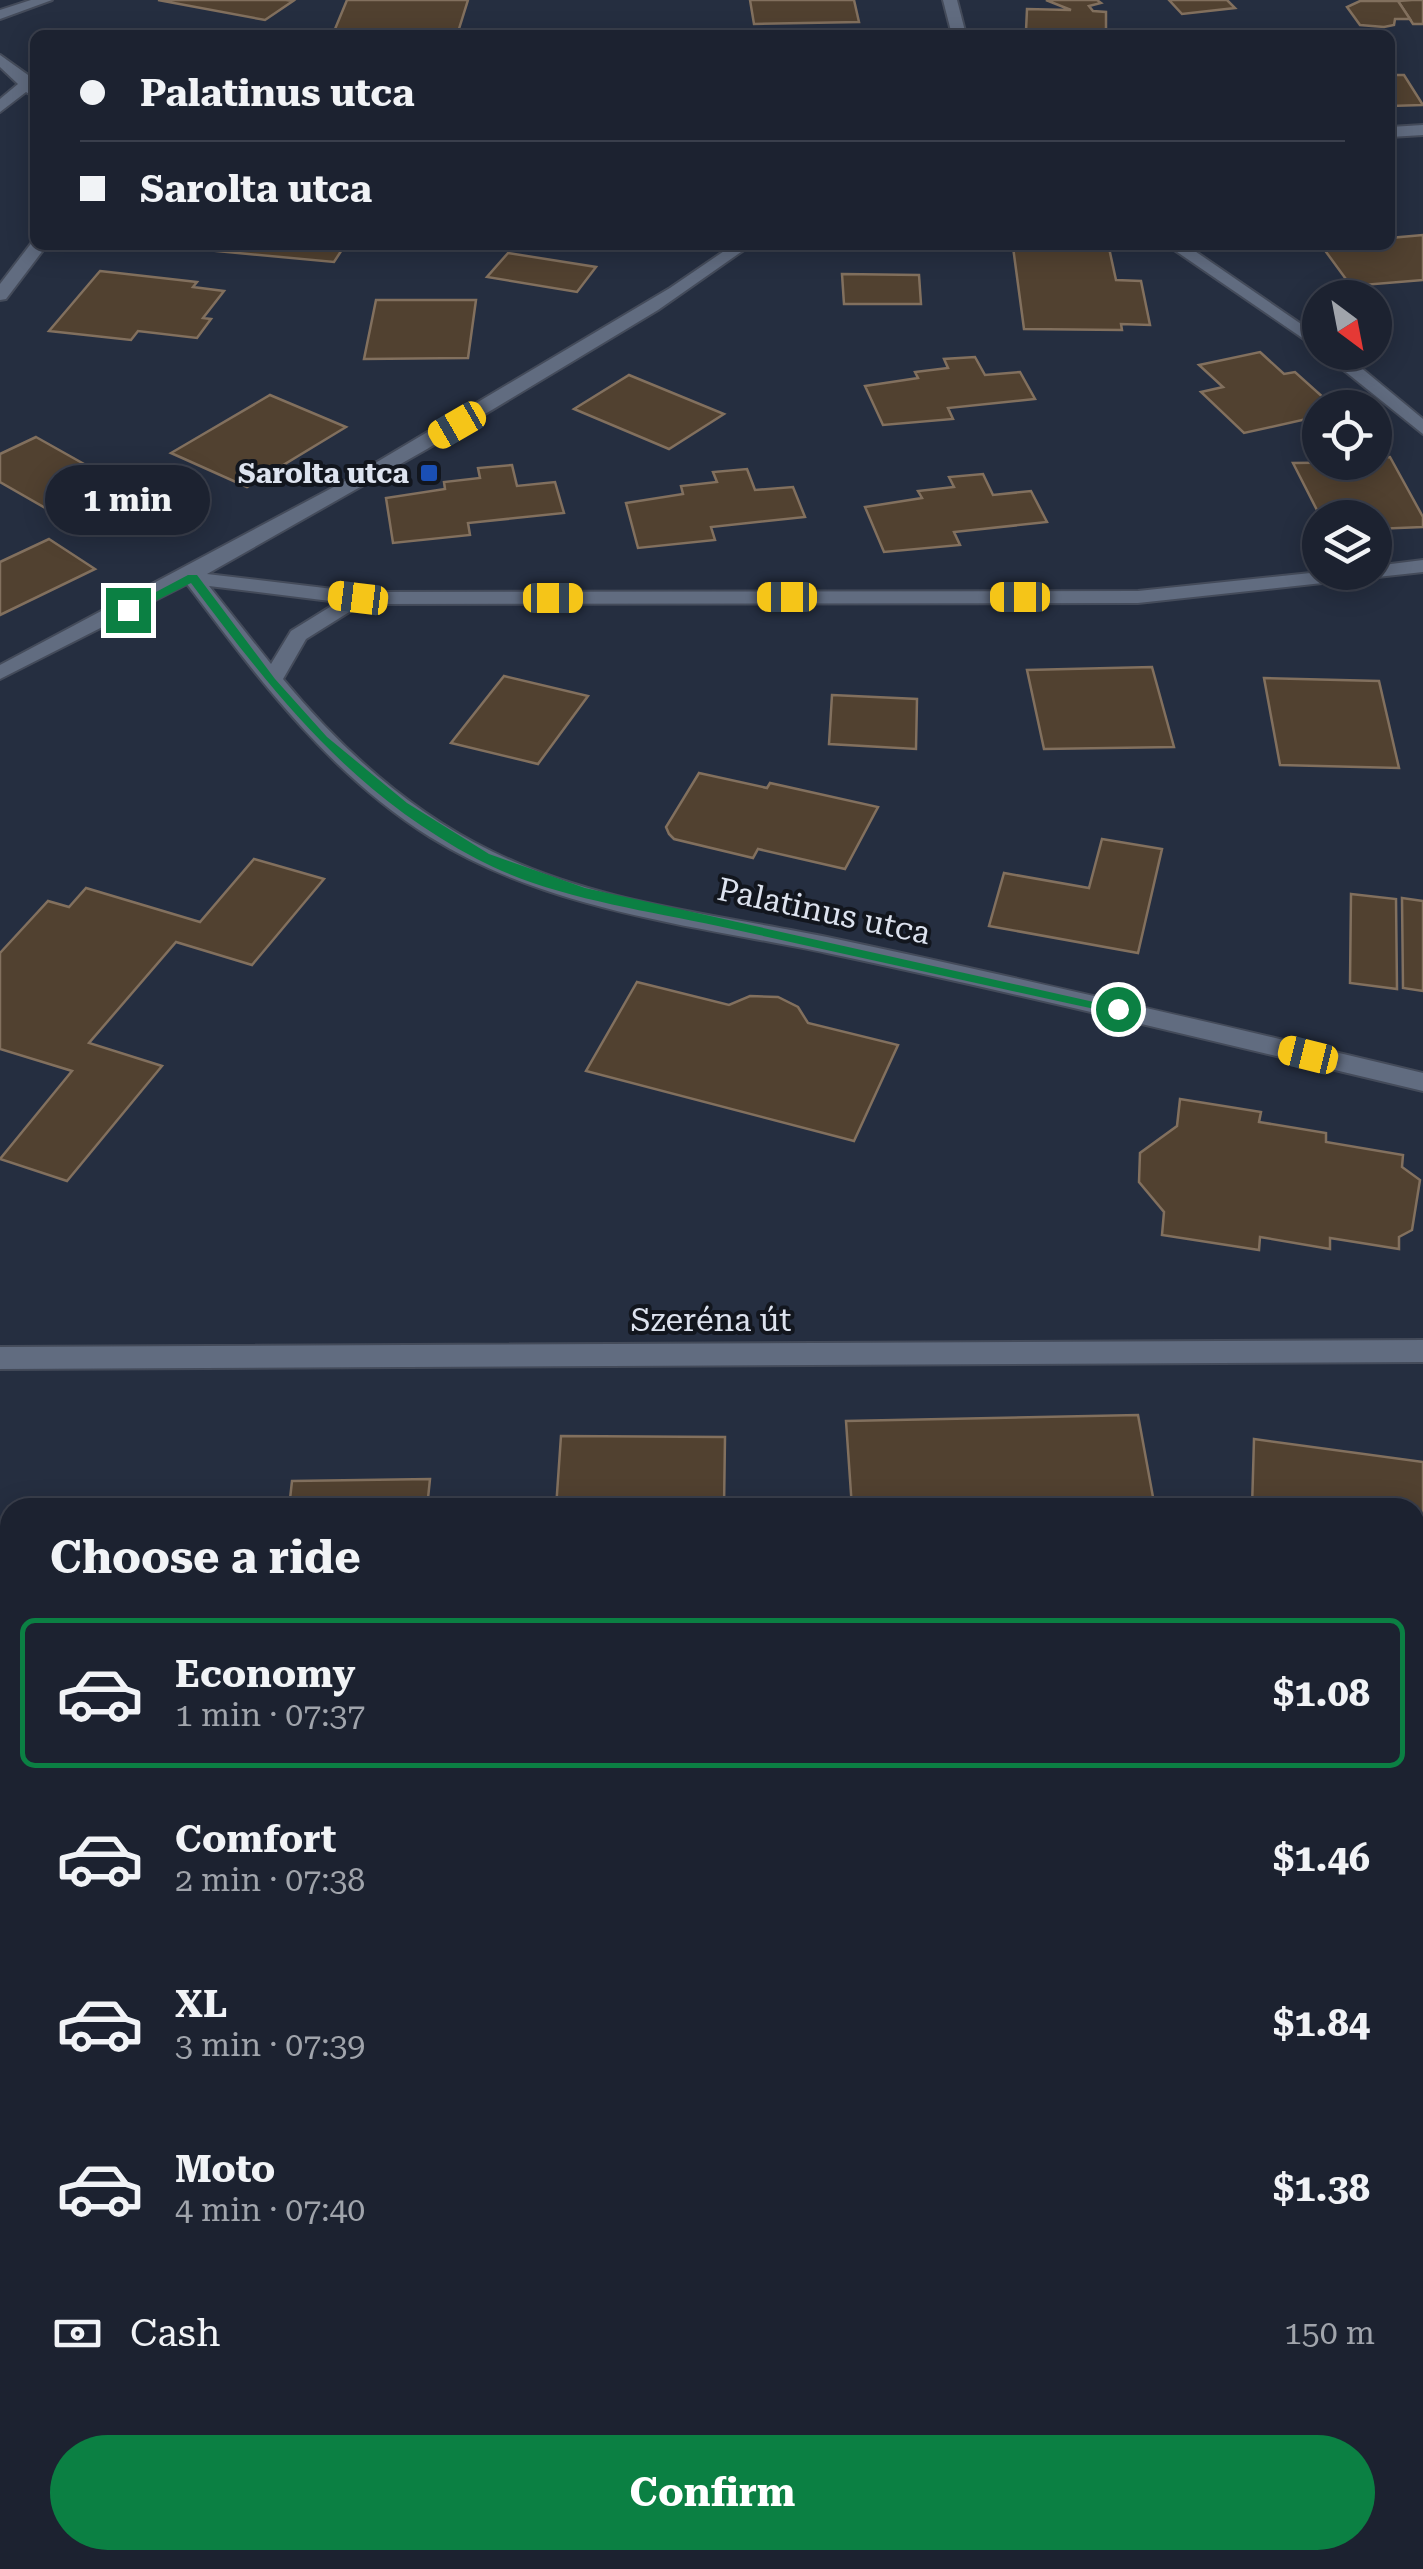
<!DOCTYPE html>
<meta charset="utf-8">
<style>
:root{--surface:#1c2230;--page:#252a38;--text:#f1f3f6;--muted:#a0a4ab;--line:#3a3f4c;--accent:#0b8043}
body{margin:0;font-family:"Roboto Serif",serif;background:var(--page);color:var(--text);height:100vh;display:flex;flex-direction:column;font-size:38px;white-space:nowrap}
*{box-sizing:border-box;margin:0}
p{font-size:32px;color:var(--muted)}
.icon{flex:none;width:55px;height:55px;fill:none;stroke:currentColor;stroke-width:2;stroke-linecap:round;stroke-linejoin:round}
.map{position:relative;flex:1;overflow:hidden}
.panel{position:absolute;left:0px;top:1498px;width:1425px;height:1072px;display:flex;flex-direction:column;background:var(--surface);border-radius:30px 30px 0 0;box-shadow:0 5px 25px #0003,0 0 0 2px var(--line)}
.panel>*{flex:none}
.hud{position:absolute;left:30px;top:30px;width:1365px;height:220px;border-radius:15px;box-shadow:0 5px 25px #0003,0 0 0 2px var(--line);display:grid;align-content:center;height:220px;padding:0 50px;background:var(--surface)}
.needle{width:65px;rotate:148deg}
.fabs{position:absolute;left:1302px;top:280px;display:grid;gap:20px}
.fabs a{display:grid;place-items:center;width:90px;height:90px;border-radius:50%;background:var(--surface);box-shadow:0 5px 25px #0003,0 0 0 2px var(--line);font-size:50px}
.end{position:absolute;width:45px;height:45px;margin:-22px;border:12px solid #0b8043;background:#fff;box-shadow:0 0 0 5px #fff}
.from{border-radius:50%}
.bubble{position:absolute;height:70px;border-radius:35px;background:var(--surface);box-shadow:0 5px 25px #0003,0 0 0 2px var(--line);font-size:32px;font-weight:700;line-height:70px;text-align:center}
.car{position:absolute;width:30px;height:60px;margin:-30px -15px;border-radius:12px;box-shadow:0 0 8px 2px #0007;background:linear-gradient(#f5c518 24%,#345 0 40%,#f5c518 0 76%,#345 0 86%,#f5c518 0)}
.hud b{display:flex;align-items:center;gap:35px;height:95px;font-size:38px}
.hud b+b{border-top:2px solid var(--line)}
.hud i{width:25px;height:25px;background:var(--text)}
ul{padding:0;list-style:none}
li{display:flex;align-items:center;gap:30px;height:150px;margin:0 20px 15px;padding:0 30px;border:5px solid transparent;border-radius:15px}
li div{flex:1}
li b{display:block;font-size:38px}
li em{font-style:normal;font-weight:700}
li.active{border-color:var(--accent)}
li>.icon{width:90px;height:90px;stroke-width:1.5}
h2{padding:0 50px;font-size:45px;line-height:120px}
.pay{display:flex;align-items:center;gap:25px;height:110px;padding:0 50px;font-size:38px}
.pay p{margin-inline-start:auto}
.button{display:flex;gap:20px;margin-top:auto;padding:20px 50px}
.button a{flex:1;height:115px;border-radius:60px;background:var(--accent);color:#fff;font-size:40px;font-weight:700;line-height:115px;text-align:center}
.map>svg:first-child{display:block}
.green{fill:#364e1c}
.forest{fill:#3d6402}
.building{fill:#514130;stroke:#82705e;stroke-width:2.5}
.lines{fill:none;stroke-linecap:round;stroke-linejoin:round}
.minor-casing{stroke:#444b5a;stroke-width:4}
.minor{fill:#616c80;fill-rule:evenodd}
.route{fill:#0b8043}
.transit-dot{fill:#1a4fb4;stroke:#12161e;stroke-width:4}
.labels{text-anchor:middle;stroke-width:8;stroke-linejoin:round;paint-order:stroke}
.far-poi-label{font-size:28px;font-weight:bold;fill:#dde3ef;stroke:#12161e;text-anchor:end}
.street-label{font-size:32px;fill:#dde3ef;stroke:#12161e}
</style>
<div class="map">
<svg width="1423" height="2569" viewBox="0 0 1423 2569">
<rect width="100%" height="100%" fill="#252e40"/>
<!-- green -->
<polygon class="green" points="850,2560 1415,2560 1423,2569 811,2569"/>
<!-- forest -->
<g class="forest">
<polygon points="1415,1616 1423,1616 1423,2569 1346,2569 1328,2560 1415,2560"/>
<polygon points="0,2019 10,2023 10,2560 862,2560 841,2569 0,2569"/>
</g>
<!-- building -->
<g class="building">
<polygon points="158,0 286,0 293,1 265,20"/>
<polygon points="347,0 468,0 458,32 335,29"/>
<polygon points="750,0 854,0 859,22 754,24"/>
<polygon points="1046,0 1097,0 1101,3 1089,6 1093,11 1106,12 1106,35 1038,35 1026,31 1027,9 1071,10"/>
<polygon points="1169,0 1227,0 1235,8 1182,14"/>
<polygon points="1412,0 1423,0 1423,24 1413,24 1398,1"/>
<polygon points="1360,1 1398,1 1410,19 1395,19 1394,25 1384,27 1360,25 1347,7"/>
<polygon points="1390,75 1404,75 1423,105 1390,106"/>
<polygon points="1423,235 1423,280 1351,286 1321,245 1390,245 1390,238"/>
<polygon points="210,245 345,245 334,262 206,250"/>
<polygon points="1013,247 1109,248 1116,280 1141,281 1150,325 1121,324 1122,330 1024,329"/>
<polygon points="508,253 596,267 577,292 487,277"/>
<polygon points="100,271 197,282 193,287 224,291 203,318 211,319 197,338 138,331 131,340 49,331"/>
<polygon points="842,274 919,275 921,304 844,304"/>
<polygon points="376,300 476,300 468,358 364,359"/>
<polygon points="1260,352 1284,374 1295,372 1335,408 1320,408 1320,416 1244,433 1201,392 1223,387 1199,365"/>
<polygon points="975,357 985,375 1020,372 1035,399 948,408 953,419 883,425 865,386 918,378 915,372 948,368 944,359"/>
<polygon points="629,375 724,414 669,449 574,409"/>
<polygon points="270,395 346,427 247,487 171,453"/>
<polygon points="36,437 123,486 61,517 0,482 0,454"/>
<polygon points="1390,457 1423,517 1423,527 1375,529 1375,518 1321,518 1293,463 1375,462 1375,458"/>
<polygon points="512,465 517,486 555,482 564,513 468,523 470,535 393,543 386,498 445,489 444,482 480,478 478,468"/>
<polygon points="747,469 755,490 793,487 805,517 711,527 715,540 638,548 626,503 683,494 681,486 717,482 713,472"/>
<polygon points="983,474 993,495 1031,491 1047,522 954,532 960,545 884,552 865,507 922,498 918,491 954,487 949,477"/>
<polygon points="49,539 95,569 0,615 0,562"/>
<polygon points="1152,667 1174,747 1044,749 1027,670"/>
<polygon points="504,676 588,696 538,764 451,743"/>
<polygon points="1264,678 1379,681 1399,768 1280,765"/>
<polygon points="832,695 917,699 916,749 829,744"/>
<polygon points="699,773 767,788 770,783 878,807 845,869 758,849 753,858 674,839 669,834 666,827"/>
<polygon points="1102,839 1162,849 1138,953 989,926 1004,873 1089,888"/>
<polygon points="254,859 324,879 252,965 176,942 89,1043 162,1066 67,1181 0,1159 72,1071 0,1049 0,953 48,901 69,907 86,888 200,922"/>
<polygon points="1351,894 1396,899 1397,989 1350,983"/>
<polygon points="1402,898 1423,901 1423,991 1403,988"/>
<polygon points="637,982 729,1005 750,996 778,997 798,1007 808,1023 898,1045 854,1141 586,1071"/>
<polygon points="1180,1099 1261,1112 1259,1122 1326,1133 1326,1142 1403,1155 1402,1167 1420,1180 1412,1230 1399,1237 1399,1249 1330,1238 1330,1249 1260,1237 1259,1250 1162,1235 1164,1212 1139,1182 1140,1153 1177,1126"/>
<polygon points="1138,1415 1155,1508 852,1508 846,1421"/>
<polygon points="561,1436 725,1437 724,1508 556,1508"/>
<polygon points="1254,1439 1423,1462 1423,1572 1415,1571 1415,1508 1252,1508"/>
<polygon points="430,1479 427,1508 289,1508 292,1481"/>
<rect x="0" y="1560" width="10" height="149"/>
</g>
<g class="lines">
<defs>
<g id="minor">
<polygon points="31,0 52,0 0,19 0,10"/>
<polygon points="943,0 957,0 966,35 952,35"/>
<polygon points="0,55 35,80 35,97 26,92 0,112 0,99 18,84 0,67"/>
<polygon points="1423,125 1423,135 1390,137 1390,127"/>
<polygon points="33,241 47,245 6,299 0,300 0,284"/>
<path d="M733 245H751L658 310 427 449 207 574 358 592 1138 591 1320 572H1375V566L1423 560V572L1138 603 362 604 306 639 283 679C341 749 409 811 491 851 595 903 715 914 827 937 1026 979 1225 1026 1423 1073V1091C1225 1044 1026 995 827 953 693 925 549 911 430 837 328 773 258 678 187 584L0 679V665L345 481 670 288ZM209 586 338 602 291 631 271 664Z"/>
<polygon points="1167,245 1186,245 1320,337 1320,350"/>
<polygon points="1321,352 1342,352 1423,419 1423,434"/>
<polygon points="1423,1340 1423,1362 0,1369 0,1347"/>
</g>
</defs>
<!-- minor casing -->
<use href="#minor" class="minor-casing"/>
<!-- minor -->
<use href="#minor" class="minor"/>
</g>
<!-- route -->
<path class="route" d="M188 575H197L275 679 327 737 407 803 489 854 585 888 1125 1009 1118 1014C984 985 851 955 718 926 639 909 549 897 477 859 350 792 275 695 191 583L133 612 122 610Z"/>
<!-- markers -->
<rect class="transit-dot" x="419" y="463" width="20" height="20" rx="5"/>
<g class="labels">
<!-- far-poi labels -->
<g class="far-poi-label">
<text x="409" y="483">Sarolta utca</text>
</g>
<!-- street labels -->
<g class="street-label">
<text transform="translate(824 911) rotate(12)" y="11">Palatinus utca</text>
<text x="711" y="1331">Szeréna út</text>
</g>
</g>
</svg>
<div class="fabs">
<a><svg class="needle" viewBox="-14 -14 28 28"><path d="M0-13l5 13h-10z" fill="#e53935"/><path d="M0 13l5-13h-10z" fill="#a0a4ab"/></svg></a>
<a><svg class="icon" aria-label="locate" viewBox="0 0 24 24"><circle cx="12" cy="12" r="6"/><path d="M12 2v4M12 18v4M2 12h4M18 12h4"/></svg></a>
<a><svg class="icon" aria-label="layers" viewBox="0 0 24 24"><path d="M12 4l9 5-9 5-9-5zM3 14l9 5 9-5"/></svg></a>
</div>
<i class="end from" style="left:1118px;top:1009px"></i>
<i class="end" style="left:128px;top:610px"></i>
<div class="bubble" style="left:45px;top:465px;width:165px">1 min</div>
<i class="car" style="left:457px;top:425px;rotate:240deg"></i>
<i class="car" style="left:787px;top:597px;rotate:270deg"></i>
<i class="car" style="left:1020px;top:597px;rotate:270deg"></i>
<i class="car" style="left:358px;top:598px;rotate:277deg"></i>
<i class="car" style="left:553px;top:598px;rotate:90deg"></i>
<i class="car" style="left:1308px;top:1055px;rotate:284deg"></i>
<div class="hud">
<b><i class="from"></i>Palatinus utca</b>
<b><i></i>Sarolta utca</b>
</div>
<section class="panel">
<h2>Choose a ride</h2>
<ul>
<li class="active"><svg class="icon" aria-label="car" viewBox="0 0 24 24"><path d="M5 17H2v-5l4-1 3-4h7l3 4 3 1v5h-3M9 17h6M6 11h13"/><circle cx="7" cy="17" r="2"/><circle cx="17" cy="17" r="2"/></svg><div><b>Economy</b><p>1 min · 07:37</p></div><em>$1.08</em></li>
<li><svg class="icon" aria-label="car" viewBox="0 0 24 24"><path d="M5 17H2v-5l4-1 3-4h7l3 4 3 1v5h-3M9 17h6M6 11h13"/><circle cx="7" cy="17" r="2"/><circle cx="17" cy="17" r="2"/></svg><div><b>Comfort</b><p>2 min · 07:38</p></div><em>$1.46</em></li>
<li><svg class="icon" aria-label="car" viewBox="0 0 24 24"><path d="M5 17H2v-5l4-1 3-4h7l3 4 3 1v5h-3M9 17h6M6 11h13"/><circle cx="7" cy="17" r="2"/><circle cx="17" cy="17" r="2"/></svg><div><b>XL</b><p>3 min · 07:39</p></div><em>$1.84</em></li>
<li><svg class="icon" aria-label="car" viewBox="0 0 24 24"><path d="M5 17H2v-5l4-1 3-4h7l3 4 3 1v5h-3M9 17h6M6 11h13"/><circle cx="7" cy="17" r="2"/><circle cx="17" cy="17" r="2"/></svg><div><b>Moto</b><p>4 min · 07:40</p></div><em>$1.38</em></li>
</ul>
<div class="pay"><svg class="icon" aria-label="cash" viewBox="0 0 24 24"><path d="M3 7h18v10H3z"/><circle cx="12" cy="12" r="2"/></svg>Cash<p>150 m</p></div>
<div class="button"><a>Confirm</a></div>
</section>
</div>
